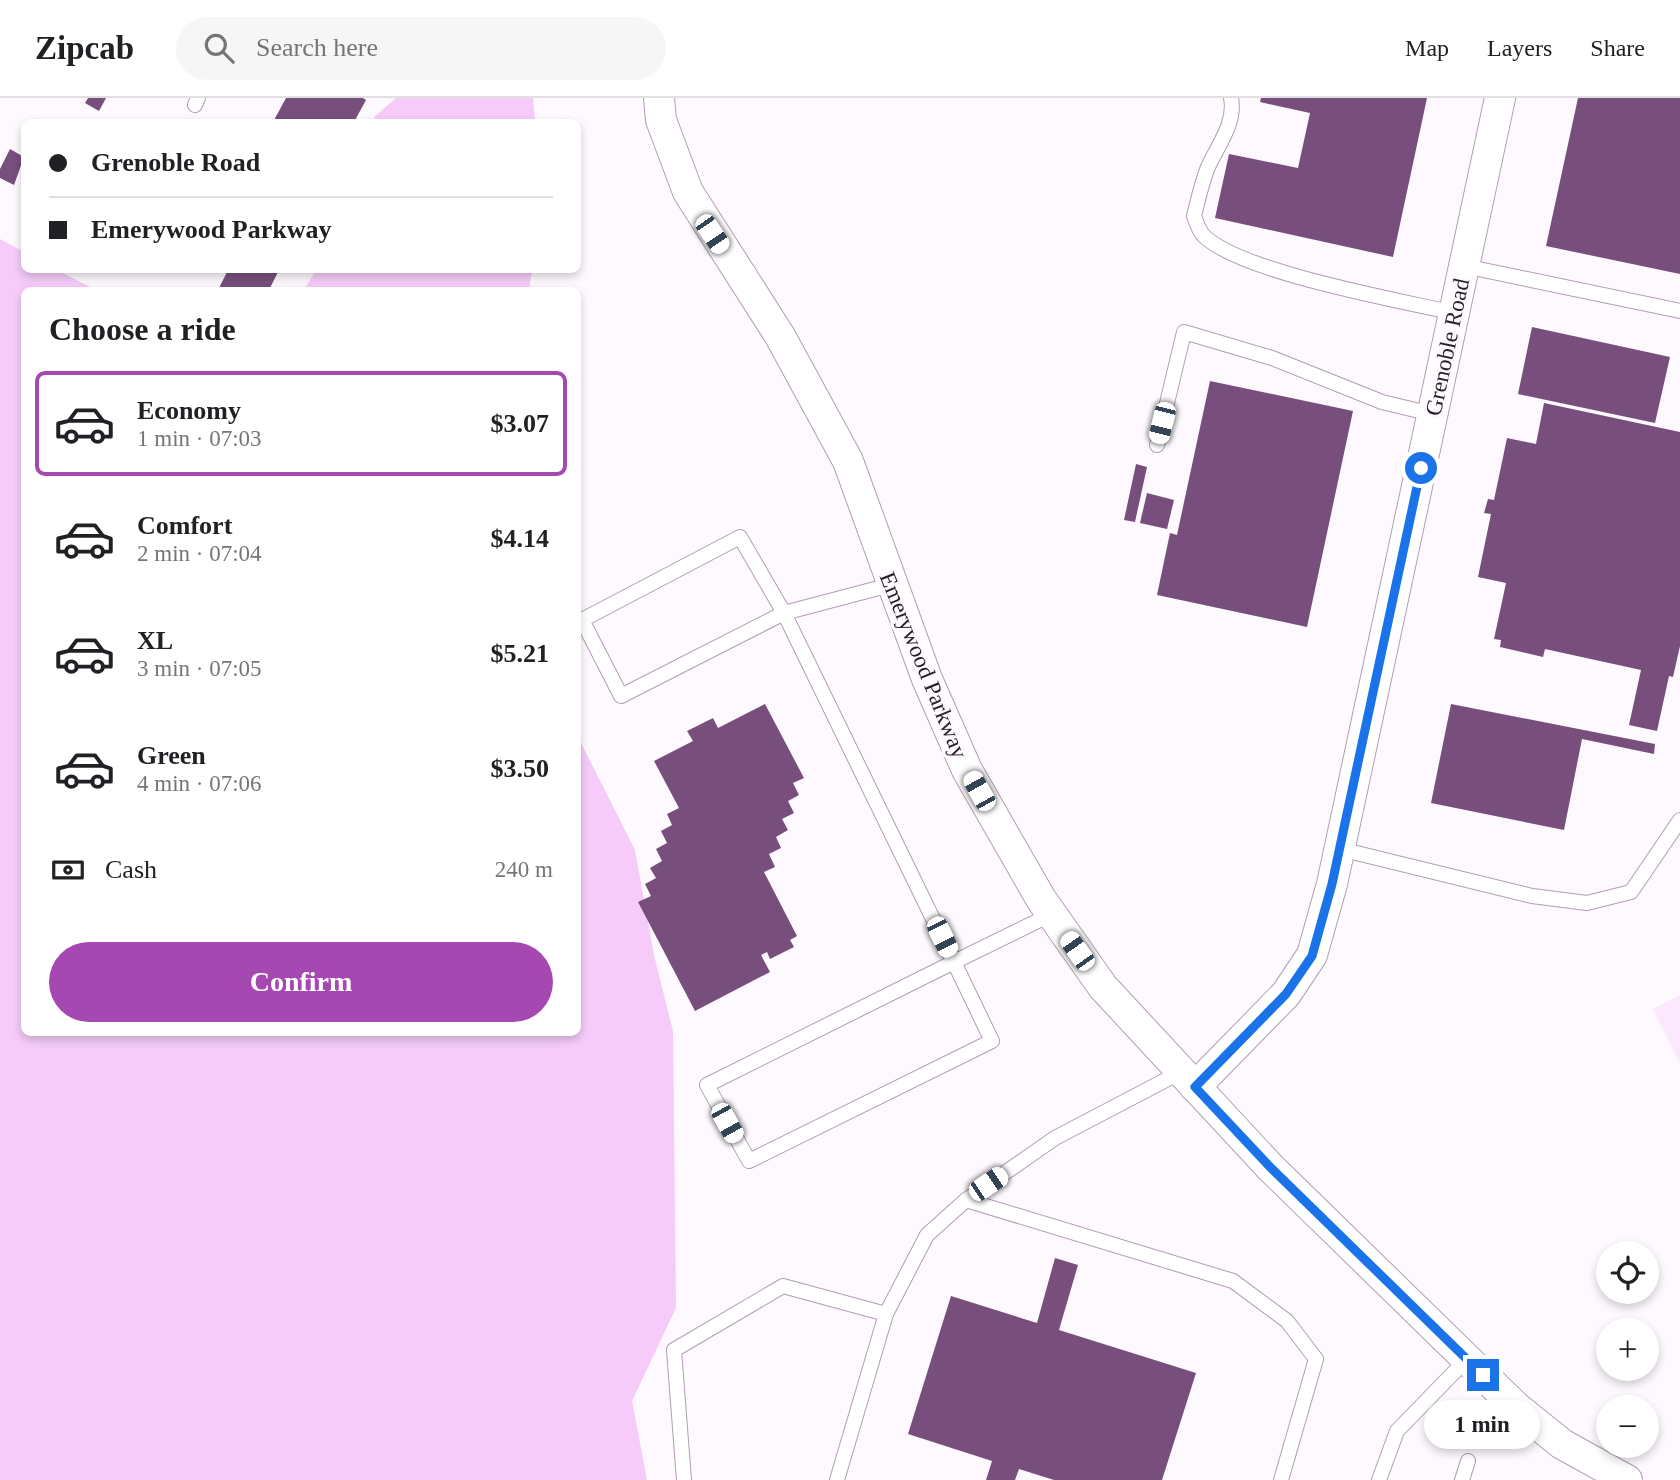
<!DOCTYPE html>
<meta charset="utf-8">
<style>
:root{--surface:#fff;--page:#f6f6f6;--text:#202124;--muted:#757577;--line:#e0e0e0;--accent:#a648b1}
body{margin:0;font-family:Georgia,serif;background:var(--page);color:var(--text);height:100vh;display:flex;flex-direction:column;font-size:26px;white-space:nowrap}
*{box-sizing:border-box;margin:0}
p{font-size:23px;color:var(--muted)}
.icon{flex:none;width:38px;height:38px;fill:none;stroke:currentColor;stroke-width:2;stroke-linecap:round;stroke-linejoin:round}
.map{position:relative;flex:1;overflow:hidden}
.details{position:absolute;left:21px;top:189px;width:560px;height:749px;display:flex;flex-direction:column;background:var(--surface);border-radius:10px;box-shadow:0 4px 10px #0003}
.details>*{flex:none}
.hud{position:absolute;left:21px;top:21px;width:560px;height:154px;border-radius:10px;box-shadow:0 4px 10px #0003;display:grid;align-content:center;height:154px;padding:0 28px;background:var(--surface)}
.buttons{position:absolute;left:1596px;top:1143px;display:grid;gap:14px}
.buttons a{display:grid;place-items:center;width:63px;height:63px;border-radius:50%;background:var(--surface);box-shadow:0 4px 10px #0003;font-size:35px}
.end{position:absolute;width:32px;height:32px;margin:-16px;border:9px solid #1a73e8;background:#fff;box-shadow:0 0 0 4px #fff}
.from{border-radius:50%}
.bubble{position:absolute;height:49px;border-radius:24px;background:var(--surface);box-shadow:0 4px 10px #0003;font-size:23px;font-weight:600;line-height:49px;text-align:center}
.car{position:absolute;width:21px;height:42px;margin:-21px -10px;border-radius:9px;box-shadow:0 0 5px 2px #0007;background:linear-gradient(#fff 24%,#345 0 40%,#fff 0 76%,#345 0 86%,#fff 0)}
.hud b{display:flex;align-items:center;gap:24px;height:66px;font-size:26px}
.hud b+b{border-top:2px solid var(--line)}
.hud i{width:18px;height:18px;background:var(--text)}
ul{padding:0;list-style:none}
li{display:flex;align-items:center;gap:21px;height:105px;margin:0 14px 10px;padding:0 14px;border:4px solid transparent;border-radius:10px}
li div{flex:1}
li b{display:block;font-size:26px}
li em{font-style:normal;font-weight:600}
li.selected{border-color:var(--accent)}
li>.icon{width:63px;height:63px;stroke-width:1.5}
h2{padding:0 28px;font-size:32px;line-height:84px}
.pay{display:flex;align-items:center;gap:18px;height:77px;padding:0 28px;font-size:26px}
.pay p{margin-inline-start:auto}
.primary-button{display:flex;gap:14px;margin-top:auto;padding:14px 28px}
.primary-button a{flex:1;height:80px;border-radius:42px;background:var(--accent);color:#fff;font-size:28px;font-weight:600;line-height:80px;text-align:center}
header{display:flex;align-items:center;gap:42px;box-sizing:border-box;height:98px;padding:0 35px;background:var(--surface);border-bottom:2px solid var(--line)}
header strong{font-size:33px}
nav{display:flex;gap:38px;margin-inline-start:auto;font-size:24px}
.search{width:490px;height:63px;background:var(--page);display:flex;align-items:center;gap:18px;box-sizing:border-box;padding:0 24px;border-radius:38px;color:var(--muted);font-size:26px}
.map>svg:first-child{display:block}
.built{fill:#fce8fe}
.green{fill:#f6cbfa}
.building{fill:#784e7d}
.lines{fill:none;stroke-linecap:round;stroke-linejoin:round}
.service-casing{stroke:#b09eb2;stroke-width:16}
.minor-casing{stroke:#b09eb2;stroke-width:32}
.service{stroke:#fff;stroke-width:14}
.minor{stroke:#fff;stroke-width:30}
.route{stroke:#1a73e8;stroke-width:9}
.labels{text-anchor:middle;stroke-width:7;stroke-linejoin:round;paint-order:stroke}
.street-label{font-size:23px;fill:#261f26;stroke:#fdf9fe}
</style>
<header>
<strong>Zipcab</strong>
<div class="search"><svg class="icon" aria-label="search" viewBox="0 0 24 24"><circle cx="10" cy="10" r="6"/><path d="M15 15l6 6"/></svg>Search here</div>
<nav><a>Map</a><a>Layers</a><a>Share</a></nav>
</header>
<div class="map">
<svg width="1680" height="1382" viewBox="0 0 1680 1382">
<rect width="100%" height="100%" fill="#fdf9fe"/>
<!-- built -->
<polygon class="built" points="1680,897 1680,966 1653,911"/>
<!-- green -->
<g class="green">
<polygon points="396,0 533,0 535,24 374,24 375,18"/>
<polygon points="0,141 24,154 24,172 57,172 96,192 24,192 24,934 578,934 578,639 635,752 654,857 673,933 676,1210 632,1303 647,1382 0,1382"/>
<polygon points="316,172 532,172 529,192 304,192"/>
</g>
<!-- building -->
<g class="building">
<polygon points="88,0 106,0 99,13 85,5"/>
<polygon points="286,0 363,0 366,2 354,24 273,24"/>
<polygon points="1261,0 1427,0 1393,159 1215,120 1229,56 1298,70 1310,15 1260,4"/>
<polygon points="1578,0 1680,0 1680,176 1546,148"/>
<polygon points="10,51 24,59 14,87 0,80 0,71"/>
<polygon points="228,172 279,172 269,192 218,192"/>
<polygon points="1532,229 1670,259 1655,325 1518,296"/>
<polygon points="1210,283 1353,313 1307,529 1157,497 1170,435 1177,437"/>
<polygon points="1544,305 1680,334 1680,548 1673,579 1669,578 1657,633 1629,627 1641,572 1545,551 1543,559 1500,549 1501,542 1494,541 1506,485 1478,479 1491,416 1484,415 1488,401 1494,402 1507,340 1536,346"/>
<polygon points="1136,366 1147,369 1135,424 1124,422"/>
<polygon points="1147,395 1174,402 1167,431 1140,425"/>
<polygon points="765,606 804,680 793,685 799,697 788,703 794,715 782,721 788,732 776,739 781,750 769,756 775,769 764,774 797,838 790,842 794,849 770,861 767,854 761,857 770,874 695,913 638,804 651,798 645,786 656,780 650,770 662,763 656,751 667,745 661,733 672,727 667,716 679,710 654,663 693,643 687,633 713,620 718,630"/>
<polygon points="1451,606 1655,646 1654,656 1582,641 1564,732 1431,705"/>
<polygon points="1055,1160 1078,1167 1059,1232 1196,1275 1162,1382 1054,1382 1019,1371 1015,1382 986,1382 992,1363 908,1336 951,1198 1037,1225"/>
</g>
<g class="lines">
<defs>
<g id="service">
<path d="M1231 0C1236 25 1218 47 1208 69 1202 84 1198 102 1194 118 1196 124 1199 132 1203 137 1239 174 1398 202 1454 215"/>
<polyline points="195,7 198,0"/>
<polyline points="1464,168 1680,213"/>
<polyline points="1157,347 1184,234 1272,260 1382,304 1432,316"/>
<polyline points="890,487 784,515 740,439 582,522 621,598 784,515 954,864 1052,816"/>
<polyline points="1340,751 1532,798 1587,805 1631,794 1680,722"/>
<polygon points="954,864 992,943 749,1063 707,987"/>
<polyline points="966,1102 1233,1183 1287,1223 1316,1261 1281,1382"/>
<polyline points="684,1382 674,1252 783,1188 886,1216"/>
<polyline points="837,1382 886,1216 927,1137 966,1102 1055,1040 1181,974"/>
<polyline points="1379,1382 1397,1333 1467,1261"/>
<polyline points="1462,1382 1468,1363"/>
</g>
<g id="minor">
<polyline points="659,0 661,22 688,94 780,238 848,363 927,581 967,672 1041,801 1103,889 1270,1069 1516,1309 1562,1346 1627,1382"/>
<polyline points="1195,989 1286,896 1312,857 1332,786 1500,0"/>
</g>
</defs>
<!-- service casing -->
<use href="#service" class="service-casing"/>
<!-- minor casing -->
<use href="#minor" class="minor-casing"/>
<!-- service -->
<use href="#service" class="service"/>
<!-- minor -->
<use href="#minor" class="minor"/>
</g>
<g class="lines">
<!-- route -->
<polyline class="route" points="1421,370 1332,786 1312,858 1286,896 1195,989 1270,1069 1483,1277"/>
</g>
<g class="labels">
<!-- street labels -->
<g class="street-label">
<text transform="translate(1447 249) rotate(-78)" y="8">Grenoble Road</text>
<text transform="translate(924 567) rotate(68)" y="8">Emerywood Parkway</text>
</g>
</g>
</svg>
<div class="buttons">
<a><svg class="icon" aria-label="locate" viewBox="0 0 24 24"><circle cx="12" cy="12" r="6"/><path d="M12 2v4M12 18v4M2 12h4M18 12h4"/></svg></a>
<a>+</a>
<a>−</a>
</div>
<i class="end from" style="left:1421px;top:370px"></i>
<i class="end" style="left:1483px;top:1277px"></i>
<div class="bubble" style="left:1424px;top:1302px;width:116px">1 min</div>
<i class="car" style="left:712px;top:136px;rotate:146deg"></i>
<i class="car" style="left:1162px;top:325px;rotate:194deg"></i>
<i class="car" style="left:979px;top:693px;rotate:331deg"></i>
<i class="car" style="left:942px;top:839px;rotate:154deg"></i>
<i class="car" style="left:1077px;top:853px;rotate:325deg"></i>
<i class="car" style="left:727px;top:1025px;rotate:151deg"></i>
<i class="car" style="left:988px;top:1086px;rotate:56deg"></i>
<div class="hud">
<b><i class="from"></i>Grenoble Road</b>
<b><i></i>Emerywood Parkway</b>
</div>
<section class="details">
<h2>Choose a ride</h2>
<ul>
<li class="selected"><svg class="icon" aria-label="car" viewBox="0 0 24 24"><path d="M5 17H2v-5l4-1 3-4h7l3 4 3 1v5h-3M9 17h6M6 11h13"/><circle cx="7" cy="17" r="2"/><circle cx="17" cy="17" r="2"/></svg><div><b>Economy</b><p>1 min · 07:03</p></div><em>$3.07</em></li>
<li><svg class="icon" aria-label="car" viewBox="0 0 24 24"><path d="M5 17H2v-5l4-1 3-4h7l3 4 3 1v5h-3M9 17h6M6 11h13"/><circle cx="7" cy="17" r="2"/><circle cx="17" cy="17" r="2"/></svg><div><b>Comfort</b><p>2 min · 07:04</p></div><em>$4.14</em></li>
<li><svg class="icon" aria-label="car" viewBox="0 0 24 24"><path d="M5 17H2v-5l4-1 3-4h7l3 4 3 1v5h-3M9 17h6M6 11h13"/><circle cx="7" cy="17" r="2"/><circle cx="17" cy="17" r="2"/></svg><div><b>XL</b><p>3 min · 07:05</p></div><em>$5.21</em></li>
<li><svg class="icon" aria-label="car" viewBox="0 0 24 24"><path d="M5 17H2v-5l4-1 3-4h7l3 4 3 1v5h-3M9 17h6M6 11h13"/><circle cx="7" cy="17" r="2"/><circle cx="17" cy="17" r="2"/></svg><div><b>Green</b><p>4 min · 07:06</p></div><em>$3.50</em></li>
</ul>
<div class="pay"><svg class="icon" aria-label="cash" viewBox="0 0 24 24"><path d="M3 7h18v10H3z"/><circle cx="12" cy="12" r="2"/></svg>Cash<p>240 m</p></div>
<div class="primary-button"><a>Confirm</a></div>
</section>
</div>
